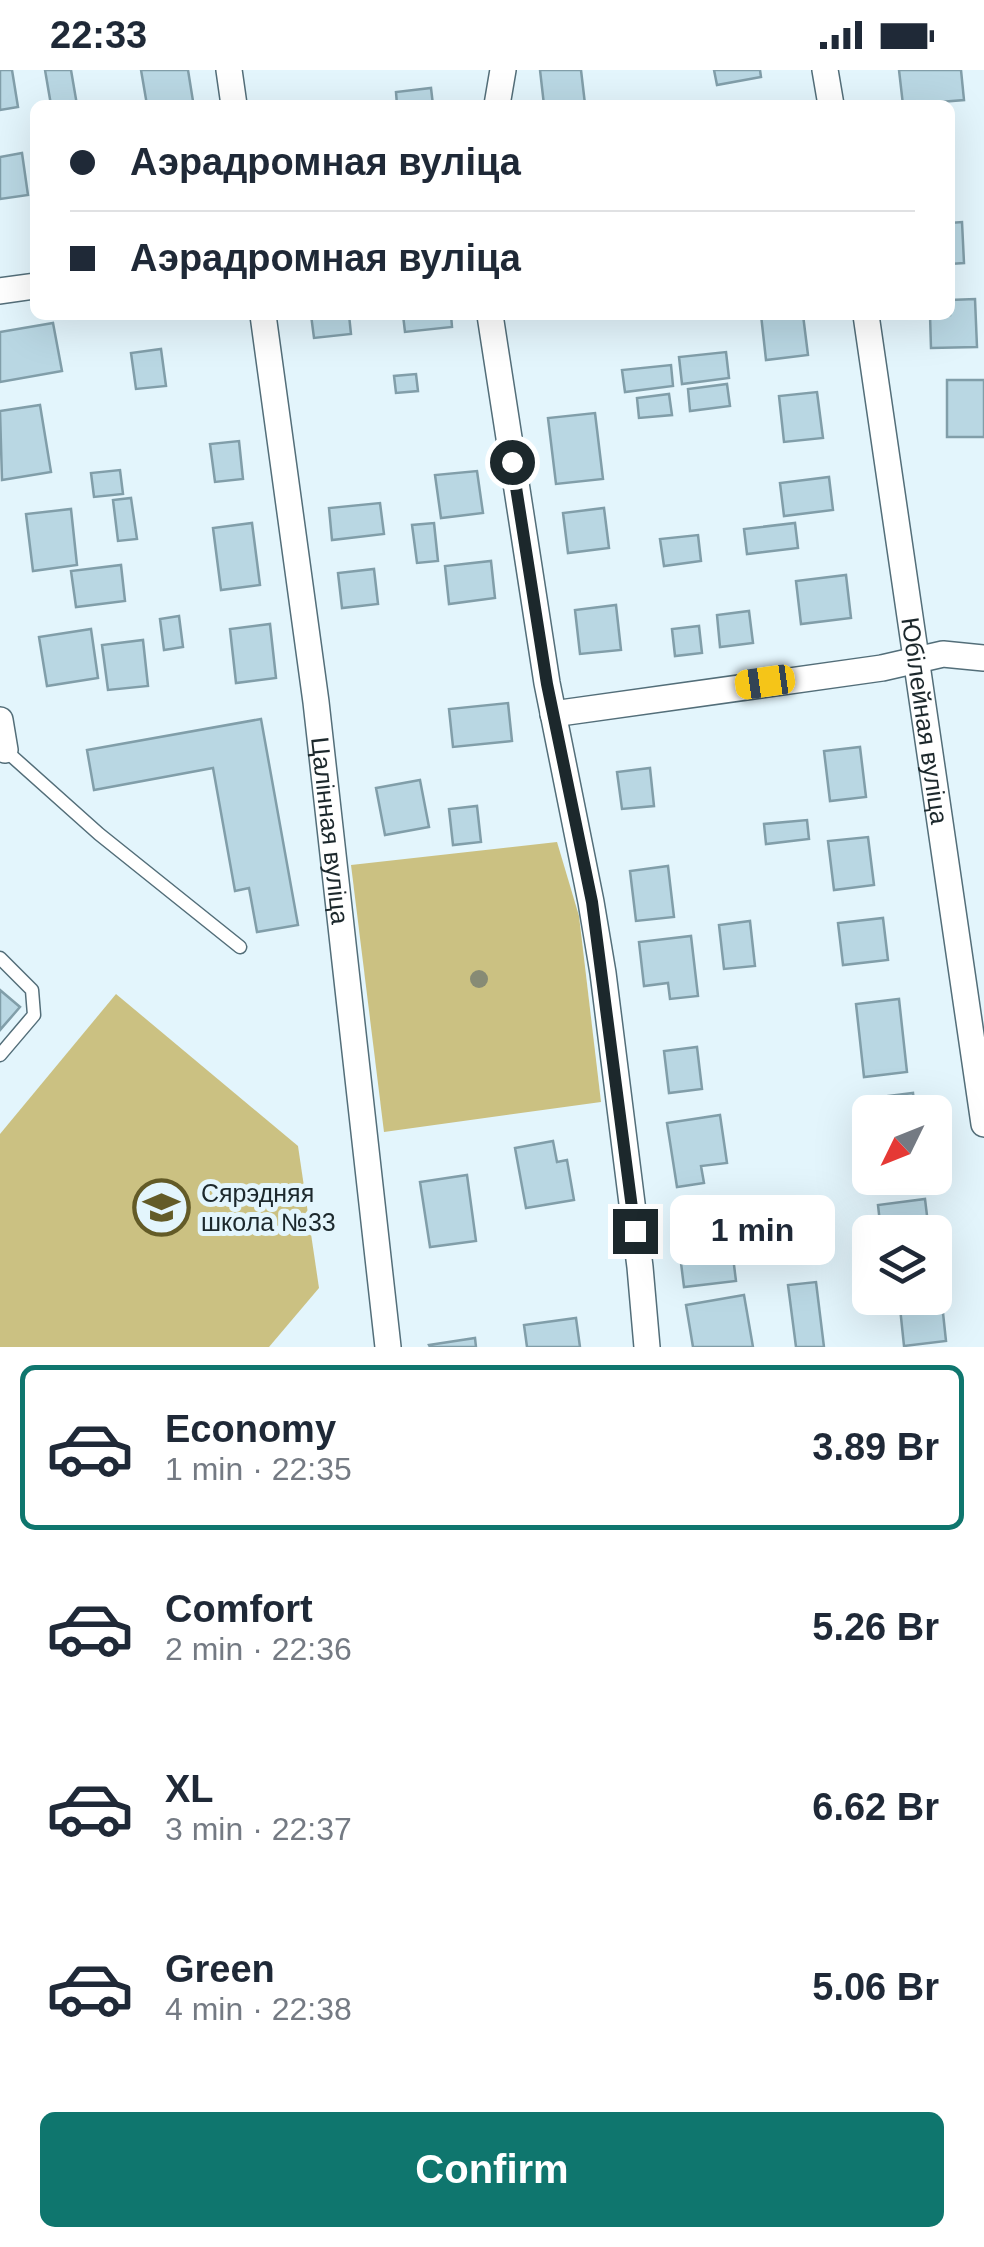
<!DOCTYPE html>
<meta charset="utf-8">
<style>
:root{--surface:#fff;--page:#f2f2f3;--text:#1f2937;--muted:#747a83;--line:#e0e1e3;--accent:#0f766e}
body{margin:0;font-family:Helvetica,sans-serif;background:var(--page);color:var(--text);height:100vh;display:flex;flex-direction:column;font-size:38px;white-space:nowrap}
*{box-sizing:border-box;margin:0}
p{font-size:32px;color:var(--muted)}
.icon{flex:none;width:55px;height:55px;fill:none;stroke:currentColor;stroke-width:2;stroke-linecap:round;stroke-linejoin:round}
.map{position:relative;height:1277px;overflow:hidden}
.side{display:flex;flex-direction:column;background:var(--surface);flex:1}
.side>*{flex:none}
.guide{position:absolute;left:30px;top:30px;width:925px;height:220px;border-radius:15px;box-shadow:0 10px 40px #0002;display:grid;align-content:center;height:220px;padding:0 40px;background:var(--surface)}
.needle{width:65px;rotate:227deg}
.tools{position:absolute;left:852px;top:1025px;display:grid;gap:20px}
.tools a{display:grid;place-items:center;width:100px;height:100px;border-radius:15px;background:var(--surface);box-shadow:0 10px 40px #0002;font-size:50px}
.end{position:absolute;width:45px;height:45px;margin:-22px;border:12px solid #1c282c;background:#fff;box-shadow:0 0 0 5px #fff}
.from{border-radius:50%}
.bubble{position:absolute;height:70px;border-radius:15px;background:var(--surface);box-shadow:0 10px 40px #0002;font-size:32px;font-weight:700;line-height:70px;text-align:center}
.car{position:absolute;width:30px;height:60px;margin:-30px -15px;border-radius:12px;box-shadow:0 0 8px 2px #0007;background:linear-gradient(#f5c518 24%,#345 0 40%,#f5c518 0 76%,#345 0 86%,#f5c518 0)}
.guide b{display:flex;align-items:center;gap:35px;height:95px;font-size:38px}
.guide b+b{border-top:2px solid var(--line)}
.guide i{width:25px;height:25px;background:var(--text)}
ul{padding:18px 0 0;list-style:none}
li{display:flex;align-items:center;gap:30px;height:165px;margin:0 20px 15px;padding:0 20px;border:5px solid transparent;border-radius:15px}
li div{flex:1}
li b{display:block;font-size:38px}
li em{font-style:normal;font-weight:700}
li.current{border-color:var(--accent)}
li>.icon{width:90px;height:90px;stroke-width:1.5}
.action{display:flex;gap:20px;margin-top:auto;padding:20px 40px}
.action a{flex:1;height:115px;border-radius:15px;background:var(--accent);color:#fff;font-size:40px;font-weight:700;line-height:115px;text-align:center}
.status{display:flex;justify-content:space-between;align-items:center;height:70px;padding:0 50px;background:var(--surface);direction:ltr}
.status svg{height:28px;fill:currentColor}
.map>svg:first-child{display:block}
.green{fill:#cbc182}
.building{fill:#b9d7e3;stroke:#819ea9;stroke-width:2.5}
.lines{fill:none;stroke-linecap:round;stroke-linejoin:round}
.lane-casing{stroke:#536e79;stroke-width:15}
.street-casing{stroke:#536e79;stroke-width:28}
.lane{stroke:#fff;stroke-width:12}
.street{stroke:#fff;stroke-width:25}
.tree{fill:#878b75}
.route{stroke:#1c282c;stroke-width:12}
.labels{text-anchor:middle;stroke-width:10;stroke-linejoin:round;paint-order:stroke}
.street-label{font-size:25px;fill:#1c282c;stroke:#e3f5fc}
.poi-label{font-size:25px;fill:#1c282c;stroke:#e3f5fc;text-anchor:start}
</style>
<div class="status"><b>22:33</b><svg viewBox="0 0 49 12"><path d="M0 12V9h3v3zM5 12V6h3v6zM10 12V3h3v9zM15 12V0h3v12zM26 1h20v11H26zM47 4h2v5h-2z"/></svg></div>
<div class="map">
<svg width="984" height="1277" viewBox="0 0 984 1277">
<rect width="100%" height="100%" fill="#e3f5fc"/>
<!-- green -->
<g class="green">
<polygon points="557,772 579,846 601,1032 384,1062 351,795"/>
<polygon points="116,924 298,1076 319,1218 269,1277 0,1277 0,1064"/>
</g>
<!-- building -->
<g class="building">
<polygon points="0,0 12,0 18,37 0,40"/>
<polygon points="45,0 71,0 77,35 51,35"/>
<polygon points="141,0 188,0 193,31 147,35"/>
<polygon points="540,0 581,0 585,34 544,35"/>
<polygon points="714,0 760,0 761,7 717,15"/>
<polygon points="899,0 961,0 964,30 903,35"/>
<polygon points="431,18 433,35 397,35 396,22"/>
<polygon points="22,83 28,125 0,129 0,87"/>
<polygon points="962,152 964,193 950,194 950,153"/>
<polygon points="975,229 977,277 931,278 930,245 950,245 950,230"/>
<polygon points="311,245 349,245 351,264 314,268"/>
<polygon points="403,245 451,245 452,257 405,262"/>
<polygon points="761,245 803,245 808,285 766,290"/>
<polygon points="53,253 62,301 0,312 0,262"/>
<polygon points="161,279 166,316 136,319 131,283"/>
<polygon points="726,282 729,308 682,314 679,287"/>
<polygon points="671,295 673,316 625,322 622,300"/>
<polygon points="416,304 418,321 396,323 394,306"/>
<rect x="947" y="310" width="37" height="57"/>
<polygon points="727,314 730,336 690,341 688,319"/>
<polygon points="817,322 823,368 784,372 779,326"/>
<polygon points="669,324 672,345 639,348 637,328"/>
<polygon points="40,335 51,402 2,410 0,341"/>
<polygon points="595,343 603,409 556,414 548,348"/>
<polygon points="239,371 243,409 215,412 210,374"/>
<polygon points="120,400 123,424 94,427 91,403"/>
<polygon points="477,401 483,443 441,448 435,405"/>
<polygon points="829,407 833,440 784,446 780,413"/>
<polygon points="131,428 137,469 118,471 113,430"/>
<polygon points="380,433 384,464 332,470 329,438"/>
<polygon points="604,438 609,478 568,483 563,443"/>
<polygon points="71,439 77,495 33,501 26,444"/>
<polygon points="252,453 260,515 221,520 213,458"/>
<polygon points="434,453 438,491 417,493 412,455"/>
<polygon points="795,453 798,478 747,484 744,459"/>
<polygon points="698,465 701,491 664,496 660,469"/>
<polygon points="491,491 495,528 449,534 445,496"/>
<polygon points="121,495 125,531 76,537 71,501"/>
<polygon points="374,499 378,534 342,538 338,503"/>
<polygon points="846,505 851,548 801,554 796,511"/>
<polygon points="616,535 621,580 580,584 575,540"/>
<polygon points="749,541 753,573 720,577 717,545"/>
<polygon points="179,546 183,577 164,580 160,549"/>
<polygon points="270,554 276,608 236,613 230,559"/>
<polygon points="699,556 702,583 675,586 672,559"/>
<polygon points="91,559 98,608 47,616 39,567"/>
<polygon points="143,570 148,616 108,620 102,575"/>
<polygon points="508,633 512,671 453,677 449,639"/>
<polygon points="261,649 298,855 257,862 249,818 235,821 213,698 94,720 87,680"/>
<polygon points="860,677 866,727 830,731 824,681"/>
<polygon points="650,698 654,736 622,739 617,702"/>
<polygon points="420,710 429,757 385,765 376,718"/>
<polygon points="477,736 481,772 453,775 449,739"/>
<polygon points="807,750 809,769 766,774 764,754"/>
<polygon points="868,767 874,815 834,820 828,771"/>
<polygon points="668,796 674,847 636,851 630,801"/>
<polygon points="883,848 888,890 843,895 838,853"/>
<polygon points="750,851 755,896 724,899 719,855"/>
<polygon points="691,866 698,926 670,929 668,913 644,916 639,872"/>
<polygon points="0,920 20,937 0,960"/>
<polygon points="899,929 907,1002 864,1007 856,934"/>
<polygon points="697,977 702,1019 669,1023 664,981"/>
<polygon points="913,1023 915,1042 874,1042 872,1028"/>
<polygon points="720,1045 727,1093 701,1096 704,1113 677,1117 667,1053"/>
<polygon points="553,1071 557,1092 567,1090 574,1130 526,1138 515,1078"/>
<polygon points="467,1105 476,1171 430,1177 420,1112"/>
<polygon points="925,1129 929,1162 881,1162 878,1135"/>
<polygon points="728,1147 736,1211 684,1217 676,1153"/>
<polygon points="816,1212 824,1277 796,1277 788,1215"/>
<polygon points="941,1224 946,1271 904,1276 899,1228 935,1228"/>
<polygon points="744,1225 753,1277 693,1277 686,1235"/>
<polygon points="576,1248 580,1277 527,1277 524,1255"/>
<polygon points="475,1268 476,1277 430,1277 429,1275"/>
</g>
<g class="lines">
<defs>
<g id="lane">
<polyline points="0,680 5,680 99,764 240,877"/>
<polyline points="0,888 32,920 34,945 0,985"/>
</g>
<g id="street">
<polyline points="229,0 234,35"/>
<polyline points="825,0 831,35"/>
<polyline points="497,35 503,0"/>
<polyline points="0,221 35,216"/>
<path id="s1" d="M263 245 316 632 388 1277"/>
<polyline points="490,245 547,613 591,832 603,903 640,1197 647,1277"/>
<path id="s2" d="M866 245 984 1054"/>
<polyline points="553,644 882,598 943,584 984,588"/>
<polyline points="0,650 5,680"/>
</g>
</defs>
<!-- lane casing -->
<use href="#lane" class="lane-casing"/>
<!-- street casing -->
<use href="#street" class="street-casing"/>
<!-- lane -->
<use href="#lane" class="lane"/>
<!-- street -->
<use href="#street" class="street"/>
</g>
<!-- trees -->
<circle class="tree" cx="479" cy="909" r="9"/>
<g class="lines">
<!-- route -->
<polyline class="route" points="512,392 547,614 592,832 635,1161"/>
</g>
<!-- icons -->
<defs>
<symbol id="school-ring" viewBox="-11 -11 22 22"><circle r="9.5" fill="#e3f5fc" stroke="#635b27" stroke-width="1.5"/><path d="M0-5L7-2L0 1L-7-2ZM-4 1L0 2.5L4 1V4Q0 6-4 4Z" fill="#635b27"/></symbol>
</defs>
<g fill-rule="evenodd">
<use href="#school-ring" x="130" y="1106" width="63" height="63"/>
</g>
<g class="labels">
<!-- street labels -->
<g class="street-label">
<text dy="9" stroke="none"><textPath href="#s2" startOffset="410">Юбілейная вуліца</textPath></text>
<text dy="9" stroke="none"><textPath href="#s1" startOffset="520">Цалінная вуліца</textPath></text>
</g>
<!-- poi labels -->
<g class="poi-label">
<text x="201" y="1132">Сярэдняя<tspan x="201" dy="29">школа №33</tspan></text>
</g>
</g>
</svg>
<div class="tools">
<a><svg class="needle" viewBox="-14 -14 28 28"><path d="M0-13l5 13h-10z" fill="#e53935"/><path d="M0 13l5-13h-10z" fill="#747a83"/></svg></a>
<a><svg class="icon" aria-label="layers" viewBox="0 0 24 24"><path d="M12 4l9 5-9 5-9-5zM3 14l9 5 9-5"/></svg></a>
</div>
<i class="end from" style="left:512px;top:392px"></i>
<i class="end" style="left:635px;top:1161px"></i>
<div class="bubble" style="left:670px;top:1125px;width:165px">1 min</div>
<i class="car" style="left:765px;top:612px;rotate:262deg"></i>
<div class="guide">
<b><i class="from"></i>Аэрадромная вуліца</b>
<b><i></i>Аэрадромная вуліца</b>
</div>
</div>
<section class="side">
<ul>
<li class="current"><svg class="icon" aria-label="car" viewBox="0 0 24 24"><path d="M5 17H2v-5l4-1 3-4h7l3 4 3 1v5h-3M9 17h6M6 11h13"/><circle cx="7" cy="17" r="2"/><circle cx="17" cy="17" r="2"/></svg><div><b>Economy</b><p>1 min · 22:35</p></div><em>3.89 Br</em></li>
<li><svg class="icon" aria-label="car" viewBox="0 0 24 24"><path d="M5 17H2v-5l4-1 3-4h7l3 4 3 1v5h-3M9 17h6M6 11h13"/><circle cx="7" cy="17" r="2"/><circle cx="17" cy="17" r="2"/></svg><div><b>Comfort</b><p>2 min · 22:36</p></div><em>5.26 Br</em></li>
<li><svg class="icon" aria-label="car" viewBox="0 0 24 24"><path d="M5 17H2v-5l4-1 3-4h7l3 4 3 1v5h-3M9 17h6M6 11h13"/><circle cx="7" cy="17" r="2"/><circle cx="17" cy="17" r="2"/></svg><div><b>XL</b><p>3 min · 22:37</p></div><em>6.62 Br</em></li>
<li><svg class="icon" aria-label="car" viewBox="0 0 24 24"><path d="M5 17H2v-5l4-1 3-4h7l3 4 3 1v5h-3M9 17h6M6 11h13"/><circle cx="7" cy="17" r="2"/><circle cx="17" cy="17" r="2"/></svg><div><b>Green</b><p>4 min · 22:38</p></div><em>5.06 Br</em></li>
</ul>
<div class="action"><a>Confirm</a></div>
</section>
